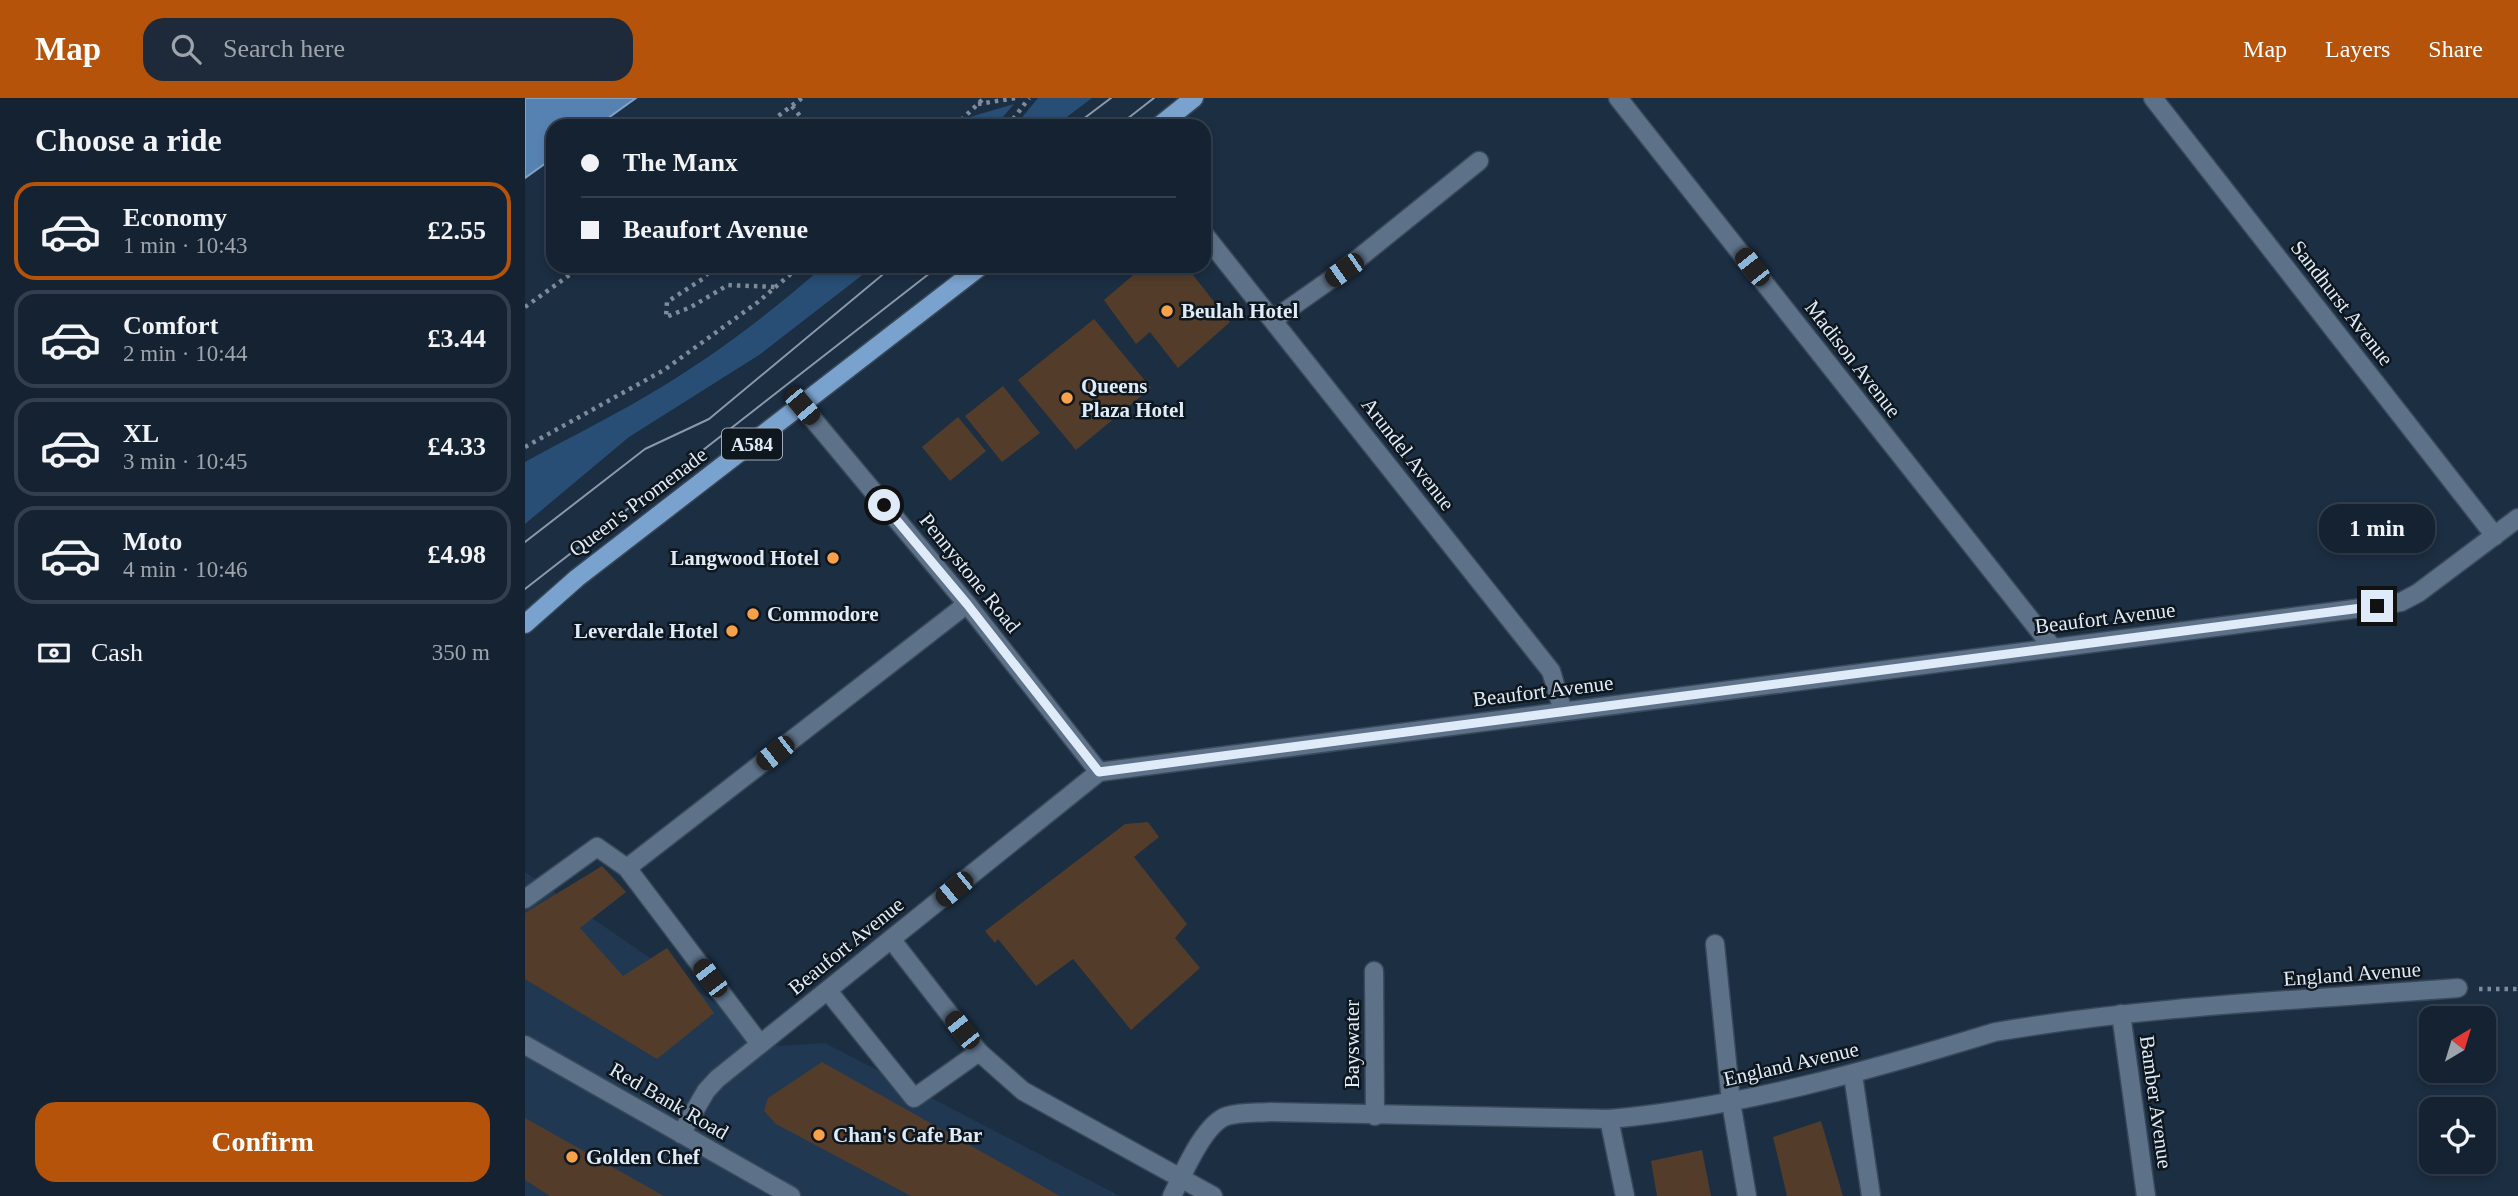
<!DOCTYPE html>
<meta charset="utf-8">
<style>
:root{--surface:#152232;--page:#1e2a3a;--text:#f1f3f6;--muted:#9da4ac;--line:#343f4d;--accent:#b45309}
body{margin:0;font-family:Georgia,serif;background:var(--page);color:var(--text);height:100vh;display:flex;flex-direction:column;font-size:26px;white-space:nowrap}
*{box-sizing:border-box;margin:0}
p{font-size:23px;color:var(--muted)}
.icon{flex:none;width:38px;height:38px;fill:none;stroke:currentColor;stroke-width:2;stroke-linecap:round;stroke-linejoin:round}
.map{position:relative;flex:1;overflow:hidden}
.sheet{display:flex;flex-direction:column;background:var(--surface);width:525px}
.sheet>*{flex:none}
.top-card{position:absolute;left:21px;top:21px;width:665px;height:154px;border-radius:21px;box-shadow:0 4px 10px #0003,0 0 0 2px var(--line);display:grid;align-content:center;height:154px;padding:0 35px;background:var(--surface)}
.needle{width:46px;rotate:38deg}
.tools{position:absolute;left:1894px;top:908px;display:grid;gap:14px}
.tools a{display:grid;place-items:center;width:77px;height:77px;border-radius:14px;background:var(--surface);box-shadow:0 4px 10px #0003,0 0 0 2px var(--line);font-size:35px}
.end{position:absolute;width:32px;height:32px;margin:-16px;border:9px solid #dfebf8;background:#111;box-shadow:0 0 0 4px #111}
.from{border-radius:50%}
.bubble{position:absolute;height:49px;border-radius:21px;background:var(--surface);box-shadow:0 4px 10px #0003,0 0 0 2px var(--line);font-size:23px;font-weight:800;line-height:49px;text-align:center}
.car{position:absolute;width:21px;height:42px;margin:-21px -10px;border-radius:9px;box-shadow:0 0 5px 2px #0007;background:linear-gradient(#222 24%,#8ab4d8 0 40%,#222 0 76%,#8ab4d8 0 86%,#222 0)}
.top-card b{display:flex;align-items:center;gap:24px;height:66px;font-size:26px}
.top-card b+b{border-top:2px solid var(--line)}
.top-card i{width:18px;height:18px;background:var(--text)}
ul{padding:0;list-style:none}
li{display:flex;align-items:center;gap:21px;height:98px;margin:0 14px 10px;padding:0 21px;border:4px solid var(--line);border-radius:21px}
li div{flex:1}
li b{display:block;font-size:26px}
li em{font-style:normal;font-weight:800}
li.current{border-color:var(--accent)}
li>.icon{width:63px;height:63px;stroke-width:1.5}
h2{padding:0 35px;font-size:32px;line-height:84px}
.pay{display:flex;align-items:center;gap:18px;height:77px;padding:0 35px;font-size:26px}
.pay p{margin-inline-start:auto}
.primary-button{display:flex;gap:14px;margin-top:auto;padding:14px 35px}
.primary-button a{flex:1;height:80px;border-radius:21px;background:var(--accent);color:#fff;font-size:28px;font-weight:800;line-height:80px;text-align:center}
header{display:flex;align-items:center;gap:42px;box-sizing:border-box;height:98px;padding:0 35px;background:var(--accent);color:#fff}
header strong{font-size:33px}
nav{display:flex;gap:38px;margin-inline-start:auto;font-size:24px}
.search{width:490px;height:63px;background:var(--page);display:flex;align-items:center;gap:18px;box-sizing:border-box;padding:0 24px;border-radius:21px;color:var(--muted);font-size:26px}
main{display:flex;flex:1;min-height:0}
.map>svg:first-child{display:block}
.built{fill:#203851}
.green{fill:#284e75}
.water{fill:#5682b2;stroke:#7fa2c7;stroke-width:2}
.building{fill:#533d2a}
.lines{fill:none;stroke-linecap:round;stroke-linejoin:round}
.minor-casing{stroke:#39495a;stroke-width:21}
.major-casing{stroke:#39495a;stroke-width:21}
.path{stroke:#7d8c9c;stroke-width:4.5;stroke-dasharray:3.5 5;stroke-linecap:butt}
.minor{stroke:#5d7289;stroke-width:18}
.major{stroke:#7aa2ce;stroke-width:18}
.tram{stroke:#8a98a8;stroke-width:2}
.route{stroke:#dfebf8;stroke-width:9}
.poi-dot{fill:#f8a14a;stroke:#0e161e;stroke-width:2.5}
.labels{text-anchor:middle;stroke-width:5;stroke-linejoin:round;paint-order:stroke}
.shield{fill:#0e161e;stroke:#a0abb7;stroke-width:2}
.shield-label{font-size:19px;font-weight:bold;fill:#dfebf8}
.street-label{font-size:21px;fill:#dfebf8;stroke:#0e161e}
.poi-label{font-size:21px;font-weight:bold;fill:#dfebf8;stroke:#0e161e;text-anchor:start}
</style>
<header>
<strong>Map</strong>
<div class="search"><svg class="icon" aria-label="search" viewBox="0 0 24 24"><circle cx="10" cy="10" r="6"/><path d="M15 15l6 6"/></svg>Search here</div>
<nav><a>Map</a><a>Layers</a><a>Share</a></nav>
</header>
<main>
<section class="sheet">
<h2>Choose a ride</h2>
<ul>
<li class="current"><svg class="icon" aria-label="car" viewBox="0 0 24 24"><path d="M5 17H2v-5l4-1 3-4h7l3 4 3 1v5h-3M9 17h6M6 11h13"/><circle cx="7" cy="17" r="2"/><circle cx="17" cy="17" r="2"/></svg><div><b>Economy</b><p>1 min · 10:43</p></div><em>£2.55</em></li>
<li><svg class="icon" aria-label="car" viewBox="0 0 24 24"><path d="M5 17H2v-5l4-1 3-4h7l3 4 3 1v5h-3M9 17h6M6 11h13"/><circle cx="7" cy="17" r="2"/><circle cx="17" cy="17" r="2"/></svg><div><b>Comfort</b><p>2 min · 10:44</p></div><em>£3.44</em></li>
<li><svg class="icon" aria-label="car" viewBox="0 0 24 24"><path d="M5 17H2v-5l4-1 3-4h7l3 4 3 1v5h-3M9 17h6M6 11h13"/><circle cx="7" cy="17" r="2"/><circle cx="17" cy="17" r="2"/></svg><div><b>XL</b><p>3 min · 10:45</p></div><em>£4.33</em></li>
<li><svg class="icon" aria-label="car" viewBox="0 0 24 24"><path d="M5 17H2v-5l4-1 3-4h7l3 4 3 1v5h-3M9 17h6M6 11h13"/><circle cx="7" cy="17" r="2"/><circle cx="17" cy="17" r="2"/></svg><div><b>Moto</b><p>4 min · 10:46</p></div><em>£4.98</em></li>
</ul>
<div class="pay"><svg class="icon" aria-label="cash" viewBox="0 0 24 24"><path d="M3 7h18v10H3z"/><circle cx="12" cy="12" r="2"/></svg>Cash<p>350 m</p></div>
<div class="primary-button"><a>Confirm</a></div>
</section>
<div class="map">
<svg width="1993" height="1098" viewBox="0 0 1993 1098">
<rect width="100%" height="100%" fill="#1c2e42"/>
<!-- built -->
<polygon class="built" points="0,774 253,948 300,945 595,1098 0,1098"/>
<!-- green -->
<g class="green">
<polygon points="513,0 567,0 530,28 490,28"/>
<polygon points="489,6 470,28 435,28 445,19"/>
<path d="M299 168H349L234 257 104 339 0 426V364C39 342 79 323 118 300 182 263 243 217 299 168Z"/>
</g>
<!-- water -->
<polygon class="water" points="0,0 111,0 72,28 28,28 28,60 0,80"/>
<!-- building -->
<g class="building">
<polygon points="619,168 661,168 705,224 653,270 625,234 611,246 579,202"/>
<polygon points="569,221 626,290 551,352 493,282"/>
<polygon points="478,288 515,335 477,364 440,318"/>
<polygon points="433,319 461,353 425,383 397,349"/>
<polygon points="623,724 634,739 609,759 662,826 650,840 675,870 606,932 548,861 511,888 473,841 470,845 460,833 600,726"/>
<polygon points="77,768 101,794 55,830 98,878 142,850 189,915 132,961 0,881 0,815"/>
<polygon points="297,964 535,1098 386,1098 251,1026 239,1013 243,1000"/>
<polygon points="0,1020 139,1098 25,1098 0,1082"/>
<polygon points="1296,1023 1318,1098 1262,1098 1248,1039"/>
<polygon points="1177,1052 1186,1098 1132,1098 1126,1063"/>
</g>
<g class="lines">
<defs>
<g id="minor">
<polyline points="1093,0 1528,550"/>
<polyline points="1628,0 1970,438"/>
<polyline points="679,136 1026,573 1038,613"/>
<polyline points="748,222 819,172 954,63"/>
<polyline points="277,308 442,506 574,674"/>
<polyline points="102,770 442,506"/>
<polyline points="0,801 72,749 102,770 235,946"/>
<polyline points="366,841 454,954 498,993 688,1098"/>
<polyline points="1190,846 1206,1004 1222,1098"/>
<polyline points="849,873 850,1018"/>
<polyline points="303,893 389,1000 454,954"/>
<polyline points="1596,916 1621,1098"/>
<polyline points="0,947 266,1098"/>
<polyline points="1328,977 1346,1098"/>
<polyline points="1084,1021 1100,1098"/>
<polyline points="156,1036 181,993 192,981 574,674 1852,508 1876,504 1893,495 1993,420"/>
<path d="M647 1098C657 1078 679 1025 702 1018 715 1014 731 1015 745 1014L1084 1021C1216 1009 1343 973 1470 934 1622 908 1778 902 1933 890"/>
</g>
<g id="major">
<polyline points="634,28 669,0"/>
<polyline points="0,526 52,480 456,168"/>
</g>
</defs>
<!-- minor casing -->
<use href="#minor" class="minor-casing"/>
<!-- major casing -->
<use href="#major" class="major-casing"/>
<!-- path -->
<g class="path">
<polyline points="453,6 491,0"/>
<polyline points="267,8 283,28"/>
<polyline points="240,28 277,0"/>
<polyline points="430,28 459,0"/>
<polyline points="483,28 504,0"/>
<polyline points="188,168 179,180 142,204 141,219 166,209 203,187 250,189"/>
<polyline points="0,209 57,168"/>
<polyline points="0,349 139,272 233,204 275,168"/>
<polyline points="1954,891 1993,891"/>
</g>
<!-- minor -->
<use href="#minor" class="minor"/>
<!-- major -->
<use href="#major" class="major"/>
<!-- tram -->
<g class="tram">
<polyline points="549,28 586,0"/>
<polyline points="593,28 629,0"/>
<polyline points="0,444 120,351 184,321 368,168"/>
<polyline points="0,491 414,168"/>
</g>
</g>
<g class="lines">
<!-- route -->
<polyline class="route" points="359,407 442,506 574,674 1852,508"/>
</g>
<!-- markers -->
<g class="poi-dot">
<circle cx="642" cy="213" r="7"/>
<circle cx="542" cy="300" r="7"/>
<circle cx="308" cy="460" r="7"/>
<circle cx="228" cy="516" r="7"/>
<circle cx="207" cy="533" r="7"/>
<circle cx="294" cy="1037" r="7"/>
<circle cx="47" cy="1059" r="7"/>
</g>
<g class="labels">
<!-- shield labels -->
<rect class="shield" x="197" y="330.5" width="60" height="31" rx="5"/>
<g class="shield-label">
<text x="227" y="353">A584</text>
</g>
<!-- street labels -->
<g class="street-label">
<text transform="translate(1817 205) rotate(52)" y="7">Sandhurst Avenue</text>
<text transform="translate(1328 261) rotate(52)" y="7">Madison Avenue</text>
<text transform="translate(883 356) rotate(52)" y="7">Arundel Avenue</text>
<text transform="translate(113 404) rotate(-37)" y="7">Queen's Promenade</text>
<text transform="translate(445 475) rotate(51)" y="7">Pennystone Road</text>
<text transform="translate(1580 520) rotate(-7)" y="7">Beaufort Avenue</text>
<text transform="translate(1018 593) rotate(-7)" y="7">Beaufort Avenue</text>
<text transform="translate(321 848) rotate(-39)" y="7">Beaufort Avenue</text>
<text transform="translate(1827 876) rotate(-4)" y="7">England Avenue</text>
<text transform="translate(827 946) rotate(-90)" y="7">Bayswater</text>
<text transform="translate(1266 966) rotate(-13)" y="7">England Avenue</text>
<text transform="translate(144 1003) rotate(30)" y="7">Red Bank Road</text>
<text transform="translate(1631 1004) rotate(82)" y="7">Bamber Avenue</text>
</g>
<!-- poi labels -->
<g class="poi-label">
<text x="656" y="220">Beulah Hotel</text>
<text x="556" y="295">Queens<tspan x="556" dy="24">Plaza Hotel</tspan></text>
<text x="294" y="467" text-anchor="end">Langwood Hotel</text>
<text x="242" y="523">Commodore</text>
<text x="193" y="540" text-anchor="end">Leverdale Hotel</text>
<text x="308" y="1044">Chan's Cafe Bar</text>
<text x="61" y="1066">Golden Chef</text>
</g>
</g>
</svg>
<div class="tools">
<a><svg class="needle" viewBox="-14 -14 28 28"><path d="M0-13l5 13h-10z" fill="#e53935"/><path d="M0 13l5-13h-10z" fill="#9da4ac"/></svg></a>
<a><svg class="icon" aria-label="locate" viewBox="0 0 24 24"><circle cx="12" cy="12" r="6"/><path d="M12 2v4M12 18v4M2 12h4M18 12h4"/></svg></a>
</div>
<i class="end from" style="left:359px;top:407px"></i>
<i class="end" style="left:1852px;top:508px"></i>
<div class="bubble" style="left:1794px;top:406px;width:116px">1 min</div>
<i class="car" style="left:1227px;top:169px;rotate:322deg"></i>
<i class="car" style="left:819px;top:172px;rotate:235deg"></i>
<i class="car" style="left:277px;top:308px;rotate:140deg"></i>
<i class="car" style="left:250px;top:655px;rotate:232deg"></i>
<i class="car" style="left:429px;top:791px;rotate:231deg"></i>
<i class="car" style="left:185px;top:880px;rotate:323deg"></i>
<i class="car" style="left:437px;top:932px;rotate:322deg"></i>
<div class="top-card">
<b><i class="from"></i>The Manx</b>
<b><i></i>Beaufort Avenue</b>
</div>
</div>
</main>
